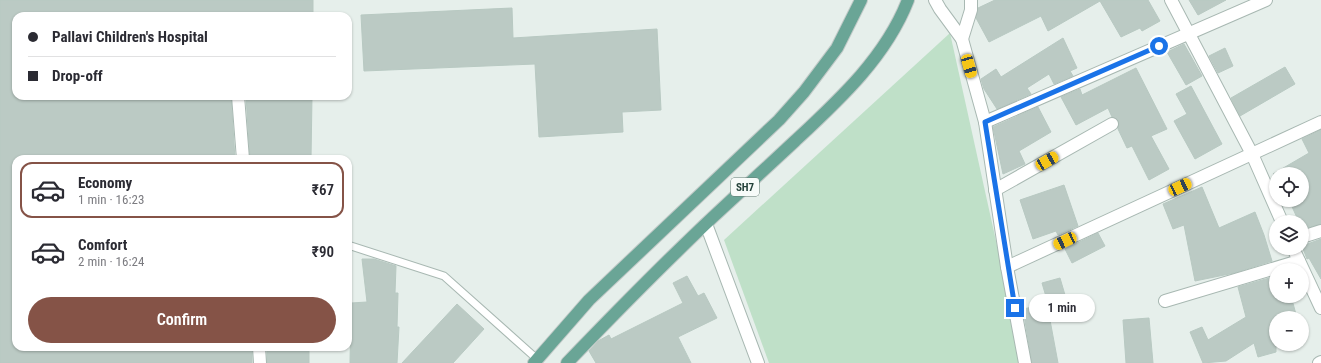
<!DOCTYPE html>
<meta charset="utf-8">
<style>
:root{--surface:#fff;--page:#f7f7f7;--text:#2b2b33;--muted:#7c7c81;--line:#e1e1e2;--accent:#855347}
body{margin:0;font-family:"Roboto Condensed",sans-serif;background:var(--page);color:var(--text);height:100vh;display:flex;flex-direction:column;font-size:15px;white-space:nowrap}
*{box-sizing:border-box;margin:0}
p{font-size:13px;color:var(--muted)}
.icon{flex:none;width:22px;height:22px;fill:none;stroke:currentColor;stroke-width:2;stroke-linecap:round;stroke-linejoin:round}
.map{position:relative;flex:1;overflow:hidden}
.details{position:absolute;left:12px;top:155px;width:340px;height:196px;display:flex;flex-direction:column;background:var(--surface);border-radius:12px;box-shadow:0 1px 3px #0004}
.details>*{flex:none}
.banner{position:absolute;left:12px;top:12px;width:340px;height:88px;border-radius:12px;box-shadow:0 1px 3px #0004;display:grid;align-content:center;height:88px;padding:0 16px;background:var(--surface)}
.buttons{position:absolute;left:1269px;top:167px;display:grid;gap:8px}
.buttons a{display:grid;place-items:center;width:40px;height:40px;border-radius:50%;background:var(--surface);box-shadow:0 1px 3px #0004;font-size:20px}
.end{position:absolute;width:18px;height:18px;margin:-9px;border:5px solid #1a73e8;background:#fff;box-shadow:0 0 0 2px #fff}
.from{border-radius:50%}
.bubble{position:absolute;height:28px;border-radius:14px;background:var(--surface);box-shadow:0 1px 3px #0004;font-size:13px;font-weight:600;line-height:28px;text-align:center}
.car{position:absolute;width:12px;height:24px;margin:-12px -6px;border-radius:5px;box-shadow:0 0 3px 1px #0007;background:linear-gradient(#f5c518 24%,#345 0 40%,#f5c518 0 76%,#345 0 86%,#f5c518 0)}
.banner b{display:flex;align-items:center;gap:14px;height:38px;font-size:15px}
.banner b+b{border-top:1px solid var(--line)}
.banner i{width:10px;height:10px;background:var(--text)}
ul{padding:7px 0 0;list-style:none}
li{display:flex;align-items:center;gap:12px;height:56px;margin:0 8px 6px;padding:0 8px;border:2px solid transparent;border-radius:12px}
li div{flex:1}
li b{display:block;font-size:15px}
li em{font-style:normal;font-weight:600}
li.active{border-color:var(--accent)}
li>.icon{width:36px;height:36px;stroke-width:1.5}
.cta{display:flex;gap:8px;margin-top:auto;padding:8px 16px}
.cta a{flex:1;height:46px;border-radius:24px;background:var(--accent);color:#fff;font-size:16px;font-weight:600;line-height:46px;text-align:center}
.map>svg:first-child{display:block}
.green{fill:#bfe0c8}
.building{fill:#bbcac4;stroke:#b8c9c2}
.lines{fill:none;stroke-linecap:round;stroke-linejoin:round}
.service-casing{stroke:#a8b8b2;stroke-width:9}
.minor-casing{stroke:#a8b8b2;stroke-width:14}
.primary-casing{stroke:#c2cac8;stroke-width:14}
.service{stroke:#fff;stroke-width:7}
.minor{stroke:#fff;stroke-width:12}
.primary{stroke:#6aa596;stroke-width:12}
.route{stroke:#1a73e8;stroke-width:5}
.labels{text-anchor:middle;stroke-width:4;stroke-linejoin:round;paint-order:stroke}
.shield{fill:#f7fbf9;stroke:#637a73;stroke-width:1}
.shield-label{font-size:11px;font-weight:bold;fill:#24423a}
</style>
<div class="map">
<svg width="1321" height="363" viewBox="0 0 1321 363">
<rect width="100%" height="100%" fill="#e6efeb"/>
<!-- green -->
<polygon class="green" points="950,33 1023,363 769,363 724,240"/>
<!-- building -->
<g class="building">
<polygon points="0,0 313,0 313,16 16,16 16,96 231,96 235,159 16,159 16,347 252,347 252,363 0,363"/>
<polygon points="995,0 1148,0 1160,21 1142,31 1140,28 1121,37 1100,1 1048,31 1041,16 989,42 976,18 978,8"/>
<polygon points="1189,0 1226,0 1198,15"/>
<polygon points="512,8 513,38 657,29 661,110 622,112 623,132 539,137 535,64 364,71 361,15"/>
<polygon points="1063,38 1077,68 1070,71 1073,76 1054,84 1049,74 1027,88 1031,94 997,109 984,89 981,79 996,69 1001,77"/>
<polygon points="1184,44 1202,76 1186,85 1167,52"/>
<polygon points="1225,48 1233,66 1218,73 1209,56"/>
<polygon points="1285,67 1295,84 1240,116 1231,98"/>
<polygon points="1136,68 1167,129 1151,136 1169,169 1149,180 1132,146 1127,148 1118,129 1118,120 1112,117 1108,108 1076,125 1061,97 1080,89 1082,95"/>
<polygon points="1191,86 1222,144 1195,159 1174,121 1187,114 1176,94"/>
<polygon points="246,96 312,96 311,159 250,159"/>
<polygon points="1038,107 1051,132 1019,151 1025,164 1003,174 993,127"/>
<polygon points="1321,130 1321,224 1302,229 1302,222 1299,222 1289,200 1302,200 1302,174 1273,174 1309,153 1302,139"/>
<polygon points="1064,185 1078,226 1058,235 1056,231 1033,239 1020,200"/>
<polygon points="1202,187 1219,228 1255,212 1264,235 1272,261 1234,273 1195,281 1184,225 1173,229 1163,204"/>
<polygon points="1098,233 1105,246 1072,263 1065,249"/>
<polygon points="1321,239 1321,279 1309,258 1307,259 1302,246"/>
<polygon points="362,259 374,259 396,266 395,293 398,293 397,327 399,327 397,363 350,363 351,303 367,302"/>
<polygon points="687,276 698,296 704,293 717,318 678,337 691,363 596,363 589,351 598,341 609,335 611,339 683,303 673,283"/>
<polygon points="1276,276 1276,296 1291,296 1297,318 1276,318 1276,352 1258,357 1254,343 1226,361 1203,363 1190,332 1202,327 1208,340 1246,317 1238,287"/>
<polygon points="1060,278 1065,295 1047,300 1042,283"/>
<polygon points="457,304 484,329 453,363 402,363"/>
<polygon points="1047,304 1058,363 1032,363 1023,309"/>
<polygon points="1149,318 1153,363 1126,363 1123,320"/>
<rect x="267" y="347" width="42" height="16"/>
</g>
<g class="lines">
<defs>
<polyline id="service" points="348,245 444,276 537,359"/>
<g id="minor">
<polyline points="935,0 940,9 962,39 985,122 1007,267 1025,363"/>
<polyline points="1171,0 1252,154 1282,222"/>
<polyline points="962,39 971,10 971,0"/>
<polyline points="238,96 243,159"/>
<polyline points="985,122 1266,0"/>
<polyline points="995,190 1112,124"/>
<polyline points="706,224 758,363"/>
<polyline points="1302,237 1321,231"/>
<polyline points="1293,248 1321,308"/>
<polyline points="1007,267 1321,122"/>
<polyline points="1165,301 1299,261"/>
<polyline points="259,347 260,363"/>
<polyline points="1319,363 1321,362"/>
</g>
<g id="primary">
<polyline points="534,363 589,300 779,120 804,92 837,48 861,0"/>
<path d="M567 363C615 313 663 264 713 217 740 192 768 166 795 141 839 100 886 57 908 0"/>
</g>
</defs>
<!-- service casing -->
<use href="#service" class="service-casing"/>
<!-- minor casing -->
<use href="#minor" class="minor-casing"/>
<!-- primary casing -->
<use href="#primary" class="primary-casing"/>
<!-- service -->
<use href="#service" class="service"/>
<!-- minor -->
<use href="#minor" class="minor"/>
<!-- primary -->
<use href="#primary" class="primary"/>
</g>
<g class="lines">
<!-- route -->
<polyline class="route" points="1015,308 985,122 1159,46"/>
</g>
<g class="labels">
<!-- shield labels -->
<rect class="shield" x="731" y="178" width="28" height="18" rx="3"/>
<g class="shield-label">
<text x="745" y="191">SH7</text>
</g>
</g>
</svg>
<div class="buttons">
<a><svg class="icon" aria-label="locate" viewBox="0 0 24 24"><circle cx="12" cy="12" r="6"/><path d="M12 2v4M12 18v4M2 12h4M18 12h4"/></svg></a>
<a><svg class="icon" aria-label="layers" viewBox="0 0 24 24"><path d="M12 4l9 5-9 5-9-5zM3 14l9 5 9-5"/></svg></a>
<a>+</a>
<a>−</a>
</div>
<i class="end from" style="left:1159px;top:46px"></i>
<i class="end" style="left:1015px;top:308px"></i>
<div class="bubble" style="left:1029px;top:294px;width:66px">1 min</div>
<i class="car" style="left:969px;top:66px;rotate:164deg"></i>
<i class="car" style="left:1047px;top:161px;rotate:60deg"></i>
<i class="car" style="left:1180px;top:187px;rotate:65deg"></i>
<i class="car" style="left:1065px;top:241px;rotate:245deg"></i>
<div class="banner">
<b><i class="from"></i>Pallavi Children's Hospital</b>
<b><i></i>Drop-off</b>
</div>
<section class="details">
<ul>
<li class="active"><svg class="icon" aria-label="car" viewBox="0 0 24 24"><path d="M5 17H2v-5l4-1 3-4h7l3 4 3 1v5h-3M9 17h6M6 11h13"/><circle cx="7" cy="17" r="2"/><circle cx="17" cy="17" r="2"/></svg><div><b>Economy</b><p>1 min · 16:23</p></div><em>₹67</em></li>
<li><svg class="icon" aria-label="car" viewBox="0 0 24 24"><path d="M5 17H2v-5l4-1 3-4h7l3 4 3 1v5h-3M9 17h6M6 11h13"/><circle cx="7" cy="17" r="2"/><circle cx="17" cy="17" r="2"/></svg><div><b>Comfort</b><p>2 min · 16:24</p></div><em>₹90</em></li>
</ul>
<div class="cta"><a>Confirm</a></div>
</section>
</div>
